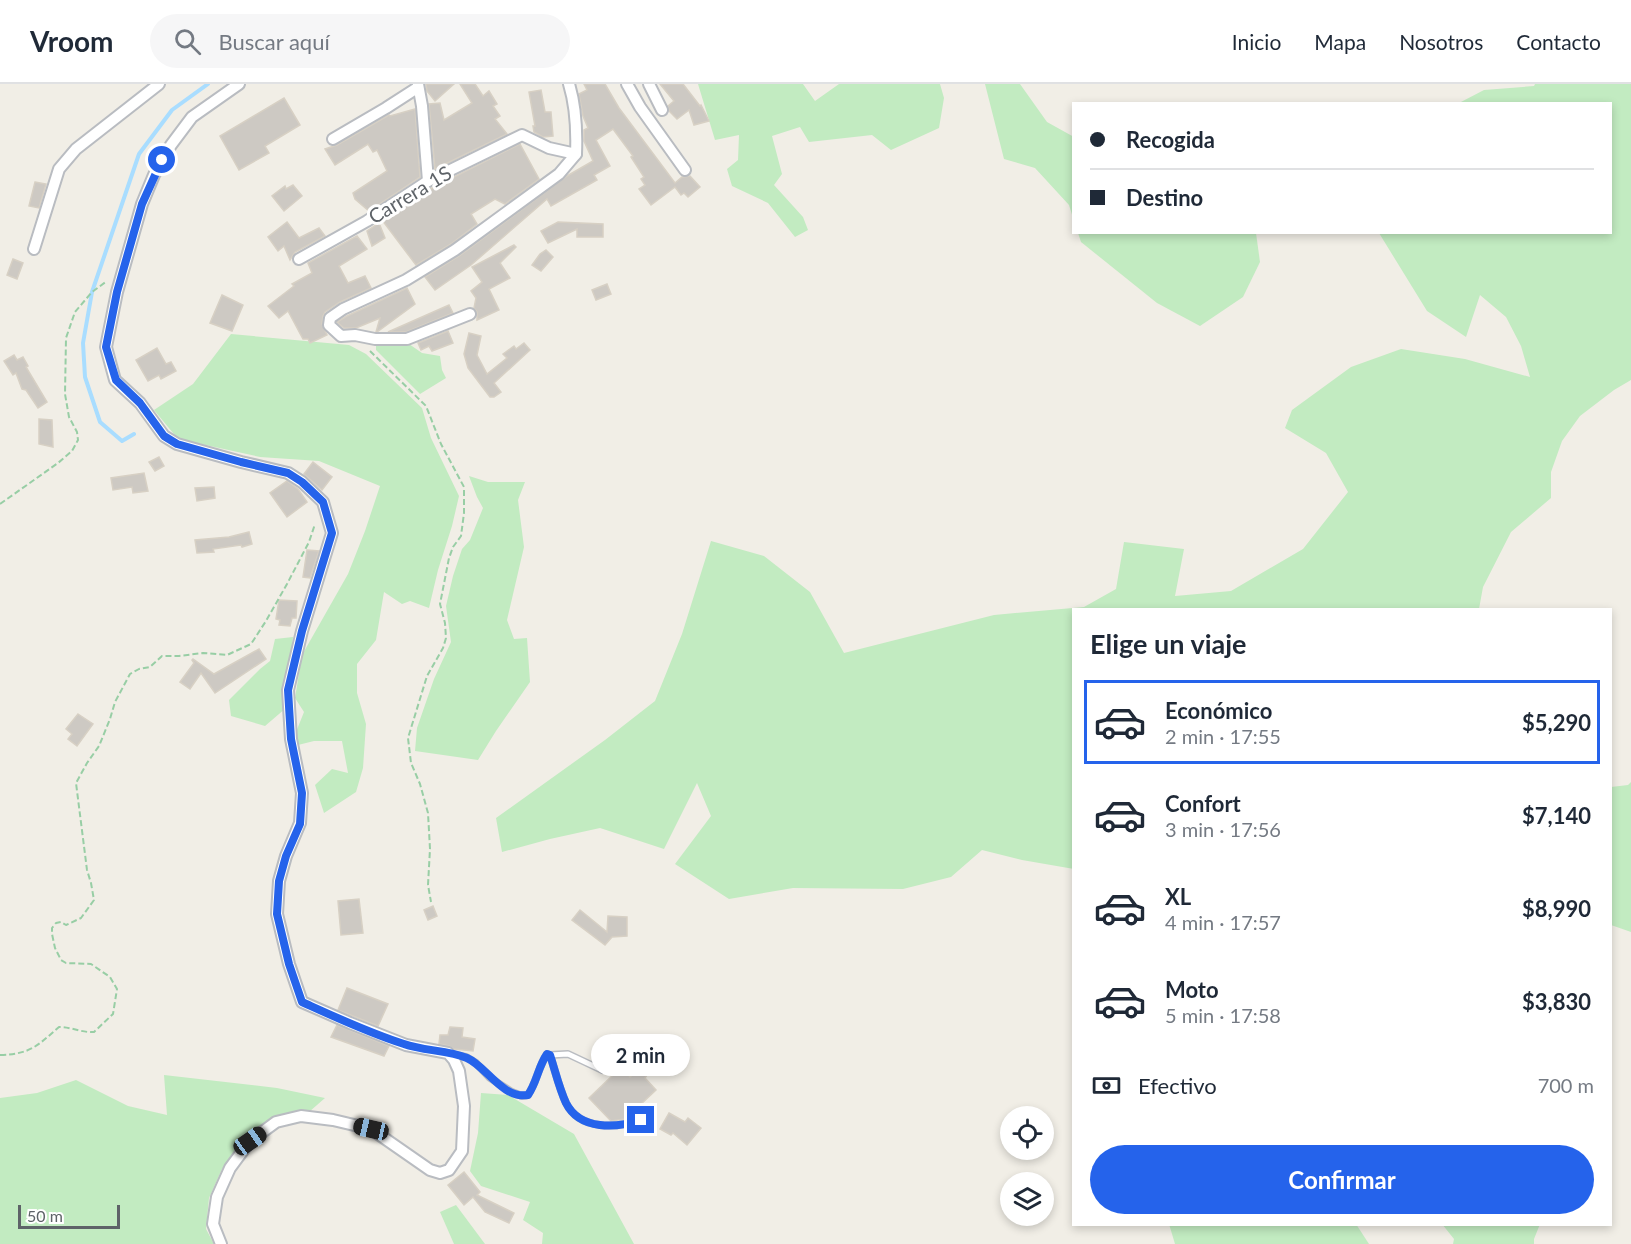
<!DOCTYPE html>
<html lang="es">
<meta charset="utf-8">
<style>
:root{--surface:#fff;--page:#f6f6f7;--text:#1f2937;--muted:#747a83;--line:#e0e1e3;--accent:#2563eb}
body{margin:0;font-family:Lato,sans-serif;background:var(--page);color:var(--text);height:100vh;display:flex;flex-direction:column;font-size:22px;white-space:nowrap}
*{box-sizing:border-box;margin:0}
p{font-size:20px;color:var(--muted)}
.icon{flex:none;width:33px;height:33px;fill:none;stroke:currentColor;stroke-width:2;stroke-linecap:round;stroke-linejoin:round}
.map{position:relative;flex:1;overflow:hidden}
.panel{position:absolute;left:1072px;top:524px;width:540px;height:618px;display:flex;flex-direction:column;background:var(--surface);border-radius:0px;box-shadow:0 3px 9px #0003}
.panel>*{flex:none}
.banner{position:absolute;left:1072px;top:18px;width:540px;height:132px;border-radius:0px;box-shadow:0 3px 9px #0003;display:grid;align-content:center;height:132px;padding:0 18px;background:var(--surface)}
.tools{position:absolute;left:1000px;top:1022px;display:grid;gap:12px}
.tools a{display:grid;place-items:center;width:54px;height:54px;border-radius:50%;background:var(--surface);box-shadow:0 3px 9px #0003;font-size:30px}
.scale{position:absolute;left:18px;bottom:15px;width:102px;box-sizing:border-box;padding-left:6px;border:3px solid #5e6368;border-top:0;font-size:16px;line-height:21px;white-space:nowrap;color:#5e6368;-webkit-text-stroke:4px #fff;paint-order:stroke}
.end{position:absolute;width:27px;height:27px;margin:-14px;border:8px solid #2563eb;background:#fff;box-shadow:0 0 0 3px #fff}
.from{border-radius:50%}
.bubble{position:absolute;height:42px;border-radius:21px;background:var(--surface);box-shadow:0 3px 9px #0003;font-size:20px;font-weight:700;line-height:42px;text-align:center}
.car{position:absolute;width:18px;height:36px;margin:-18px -9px;border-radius:8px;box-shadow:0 0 4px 2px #0007;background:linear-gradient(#222 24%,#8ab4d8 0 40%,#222 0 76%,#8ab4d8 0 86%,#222 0)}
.banner b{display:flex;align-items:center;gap:21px;height:57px;font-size:22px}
.banner b+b{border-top:2px solid var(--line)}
.banner i{width:15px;height:15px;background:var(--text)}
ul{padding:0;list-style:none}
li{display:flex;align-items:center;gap:18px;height:84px;margin:0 12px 9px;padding:0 6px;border:3px solid transparent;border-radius:0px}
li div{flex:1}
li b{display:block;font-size:22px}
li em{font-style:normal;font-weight:700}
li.current{border-color:var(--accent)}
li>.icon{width:54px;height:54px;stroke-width:1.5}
h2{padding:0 18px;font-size:27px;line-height:72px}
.pay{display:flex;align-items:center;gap:15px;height:66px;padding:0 18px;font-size:22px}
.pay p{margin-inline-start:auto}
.action{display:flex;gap:12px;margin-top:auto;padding:12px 18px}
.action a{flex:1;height:69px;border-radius:36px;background:var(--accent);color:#fff;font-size:24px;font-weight:700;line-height:69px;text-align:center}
header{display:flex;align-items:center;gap:36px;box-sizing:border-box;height:84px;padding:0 30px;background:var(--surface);border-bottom:2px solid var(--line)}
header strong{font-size:28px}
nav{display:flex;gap:33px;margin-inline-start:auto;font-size:21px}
.search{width:420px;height:54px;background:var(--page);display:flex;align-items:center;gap:15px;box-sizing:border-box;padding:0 21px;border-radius:33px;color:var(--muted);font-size:22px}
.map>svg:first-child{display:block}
.green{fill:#c2ebc1}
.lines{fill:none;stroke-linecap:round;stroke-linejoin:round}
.stream{stroke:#a9ddff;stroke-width:4}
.building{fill:#cdc9c3;stroke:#d7d0c4;stroke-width:1.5}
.service-casing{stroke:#b9bcc1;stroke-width:8}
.minor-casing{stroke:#b9bcc1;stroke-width:14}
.path{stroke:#98cea5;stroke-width:2;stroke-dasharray:6 3;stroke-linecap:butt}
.service{stroke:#fff;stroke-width:5}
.minor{stroke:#fff;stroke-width:10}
.route{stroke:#2563eb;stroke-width:8}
.labels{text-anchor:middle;stroke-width:6;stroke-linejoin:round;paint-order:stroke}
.street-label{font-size:20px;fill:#5e6368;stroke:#fff}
</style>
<header>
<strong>Vroom</strong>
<div class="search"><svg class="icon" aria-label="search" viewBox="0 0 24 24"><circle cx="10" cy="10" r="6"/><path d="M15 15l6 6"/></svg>Buscar aquí</div>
<nav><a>Inicio</a><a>Mapa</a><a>Nosotros</a><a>Contacto</a></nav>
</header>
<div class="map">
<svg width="1631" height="1160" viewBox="0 0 1631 1160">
<rect width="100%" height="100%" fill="#f1eee6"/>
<!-- green -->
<g class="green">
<polygon points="698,0 803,0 815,17 839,0 940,0 944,14 939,44 891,66 872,51 809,58 800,43 772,52 782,90 774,101 803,133 808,146 795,153 768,119 732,102 727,85 738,76 739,51 715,56"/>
<polygon points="985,0 1020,0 1047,38 1074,53 1074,137 1069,121 1035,84 1004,75"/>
<polygon points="1535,0 1631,0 1631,296 1614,306 1580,332 1562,357 1551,388 1551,414 1511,448 1483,503 1479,525 1074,525 1074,785 1022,776 982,766 951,793 903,805 793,804 729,815 675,780 711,732 697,699 664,765 600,744 550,755 502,768 496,734 605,656 655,617 682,550 711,457 764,472 810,508 844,569 994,531 1084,523 1116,505 1124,458 1184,465 1175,512 1231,507 1303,465 1348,408 1326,369 1285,344 1292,326 1351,283 1401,265 1465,275 1530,293 1521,262 1506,233 1480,211 1466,253 1427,227 1379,149 1611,148 1611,20 1459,19 1484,6 1534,2"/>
<polygon points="1078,149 1256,149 1260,178 1243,213 1200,242 1157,219 1081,158"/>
<polygon points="231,250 349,261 366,270 422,324 431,354 459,412 452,442 438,486 429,524 410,517 402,520 384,508 376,556 357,580 357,609 366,640 363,684 356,708 324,729 315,701 332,685 348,689 342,657 314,657 298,661 296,648 304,628 295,614 302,571 348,490 365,447 380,402 319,377 260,373 178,355 154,326 193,300"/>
<polygon points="409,260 422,269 440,272 442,286 446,294 420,310 376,266 376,261"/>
<polygon points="469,392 488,398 525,398 518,416 524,463 507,536 514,555 527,554 530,598 496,647 478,676 415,667 417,644 434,595 451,558 446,522 453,492 462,465 470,456 483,424 477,413"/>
<polygon points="293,553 286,624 265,642 231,632 229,616 260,585 270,577 275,555"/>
<polygon points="1631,698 1631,848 1611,841 1611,703 1628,701"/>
<polygon points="164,991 277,1004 325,1014 309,1028 274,1033 248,1052 222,1085 209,1114 206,1145 214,1160 0,1160 0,1014 37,1009 76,996 128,1022 167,1031"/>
<polygon points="481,1009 508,1011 574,1050 634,1160 542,1160 543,1149 523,1136 530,1118 481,1102 470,1087 478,1049"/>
<polygon points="456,1121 485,1160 454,1160 440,1128"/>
<polygon points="1169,1140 1356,1140 1369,1160 1175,1160"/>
<polygon points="1442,1140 1540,1140 1534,1155 1534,1160 1453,1160 1454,1155"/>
</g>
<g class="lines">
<!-- stream -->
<polyline class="stream" points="134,350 122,357 100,338 85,293 83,259 92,208 139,70 172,26 208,0"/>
</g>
<!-- building -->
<g class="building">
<polygon points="426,0 454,0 435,17 427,7"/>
<polygon points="460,0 475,0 483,12 489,7 497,20 493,22 500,32 495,35 507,50 435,85 429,20 440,19 444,36 472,19"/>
<polygon points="584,0 605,0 619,24 675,99 682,93 690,92 700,103 688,113 684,109 681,111 675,103 651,121 639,105 645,101 641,95 644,93 631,73 633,72 613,45 596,56 610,82 594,91 597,96 551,122 547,115 471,181 435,206 425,193 459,172 567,92 593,77 584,57 584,46 588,44 583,32 579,10 587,6"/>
<polygon points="660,0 683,0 700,22 701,21 709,37 694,41 689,26 677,35 669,27 668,22 674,17"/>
<polygon points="541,6 545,28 551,28 553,52 543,53 534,48 533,42 535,42 529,8"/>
<polygon points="284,14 300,41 265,62 269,69 239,86 220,52"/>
<polygon points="415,25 420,93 369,127 355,115 353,109 387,87 377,66 373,68 368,60 335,81 325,65 337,61 389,31 390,32"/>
<polygon points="520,60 539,95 505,120 495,115 471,130 477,140 451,160 416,181 382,136 432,104"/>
<polygon points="35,98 46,100 39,124 29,122"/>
<polygon points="293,101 302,112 284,127 272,112 285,102 286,105"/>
<polygon points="287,138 299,154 319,144 325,152 295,168 290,176 284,162 278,167 268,153"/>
<polygon points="558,138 603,140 603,153 577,153 577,145 548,159 541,147"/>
<polygon points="379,139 385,154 372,162 367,147"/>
<polygon points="357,152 367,165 339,182 348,199 365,192 371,204 340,218 325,228 323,232 322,240 327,251 310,259 308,255 303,255 288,227 279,234 268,222 294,202 292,200 312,189 308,179"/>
<polygon points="514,161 516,163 500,179 510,194 489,205 499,226 477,236 477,228 474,224 476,214 471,207 482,198 472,183"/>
<polygon points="546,166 553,173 541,187 532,181 540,170"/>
<polygon points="13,175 23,179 17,195 7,191"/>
<polygon points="607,200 611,210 596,216 592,206"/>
<polygon points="407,204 415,220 377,248 376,248 380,234 356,244 344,244 337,238 347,232"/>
<polygon points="222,211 243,221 232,247 210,239"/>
<polygon points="449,221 453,229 406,248 388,248"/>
<polygon points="448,247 453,259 432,267 429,262 421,266 418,259"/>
<polygon points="469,249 481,252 477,271 487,290 507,274 503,270 514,262 516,265 524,259 530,266 494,299 501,308 494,313 490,313 468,284 464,270"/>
<polygon points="157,264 166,280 171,278 176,287 161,295 159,291 148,297 136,276"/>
<polygon points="14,271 17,276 23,273 28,282 26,283 47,318 38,324 26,306 22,305 16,289 13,291 4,277"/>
<polygon points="39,335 52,336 53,363 39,360"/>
<polygon points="159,373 164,382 155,387 149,378"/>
<polygon points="313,378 332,393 322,406 304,390"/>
<polygon points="144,389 148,407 133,409 132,403 113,406 111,394"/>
<polygon points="287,397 298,405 307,418 287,433 270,409"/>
<polygon points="214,403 215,414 197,417 195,404"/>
<polygon points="249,448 252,460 242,463 241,461 213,465 214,468 197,469 195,456 229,453"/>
<polygon points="307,466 319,467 310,494 303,493"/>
<polygon points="279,516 297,517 296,534 292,534 290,542 279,541 280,536 276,535"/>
<polygon points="259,565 266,575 215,609 201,589 190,605 180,598 194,579 192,576 193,575 214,590"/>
<polygon points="78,630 93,640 77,662 68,655 72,650 66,645"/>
<polygon points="359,815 363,849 341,851 338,817"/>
<polygon points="433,822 437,832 428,836 424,826"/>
<polygon points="580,826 607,848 608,832 627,833 627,852 612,853 605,861 572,836"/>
<polygon points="347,904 388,920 378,942 338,926"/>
<polygon points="337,941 389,962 384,972 331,953"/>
<polygon points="450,943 463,944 462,953 475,955 473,967 454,965 449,962 439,960 440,951 448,951"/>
<polygon points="656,972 658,974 645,994 656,1006 625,1035 611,1037 589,1014 613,991 606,982 615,975 630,993"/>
<polygon points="669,1029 685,1038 688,1034 701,1044 687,1061 673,1049 671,1051 660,1045"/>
<polygon points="464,1088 480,1108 477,1111 514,1129 509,1139 485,1128 473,1113 464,1121 448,1101"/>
</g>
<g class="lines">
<defs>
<g id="service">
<path d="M450 970 466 973 476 979 490 994 512 1008 522 1012 528 1011C537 998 538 983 547 970L550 971C555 986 559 1004 566 1019 580 1047 617 1044 641 1036"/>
<polyline points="550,971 568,970 602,986"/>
</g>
<g id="minor">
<polyline points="418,0 422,22 428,97"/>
<polyline points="627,0 640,23 685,86"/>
<polyline points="649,0 662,26"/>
<polyline points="333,55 386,24 417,4"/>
<polyline points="34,165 59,85 76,65 159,0"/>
<polyline points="299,175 367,137 428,97 522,51 549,64 576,70"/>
<path d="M470 230 407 255H375L355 251 341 252 329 241 330 234 343 225 406 196 455 166 559 90 576 70C577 46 576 23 569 0"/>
<polyline points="221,1160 213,1140 217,1113 230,1084 250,1057 276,1038 301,1032 333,1036 371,1045 430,1086 440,1089 449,1086 462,1067 464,1022 459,987 454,976 448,969 406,961 350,939 302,918 289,880 277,830 279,797 286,772 300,739 302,709 291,655 288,606 302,547 332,449 323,418 302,398 288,389 241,378 177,360 164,352 140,319 115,296 106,263 117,208 142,120 154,91 171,61 192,33 239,0"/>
</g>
</defs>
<!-- service casing -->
<use href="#service" class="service-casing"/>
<!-- minor casing -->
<use href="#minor" class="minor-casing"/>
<!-- path -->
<g class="path">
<polyline points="370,267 426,322 441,360 464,403 464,429 461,452 453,463 449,474 440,520 445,539 446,554 443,564 427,592 408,654 411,679 420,700 428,729 430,765 428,801 431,818"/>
<polyline points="0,420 58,379 72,367 78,356 77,348 69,333 65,310 66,254 75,228 92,208 107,197"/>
<path d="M0 971C31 970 37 962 59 943 72 943 82 949 94 948L113 930 117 905 110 893 91 880 66 879 61 876 55 864 52 850V844L56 839 61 838 66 841 81 834 94 816 91 799 87 786 76 699 87 679 99 662 110 635 115 618 130 590 139 585 150 583 162 572H179L203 569 227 571 251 560 266 537 287 500 309 458 315 440"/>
</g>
<!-- service -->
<use href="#service" class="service"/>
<!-- minor -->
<use href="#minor" class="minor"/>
</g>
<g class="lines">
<!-- route -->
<path class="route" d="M162 76 142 120 117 208 106 263 116 296 140 319 164 352 177 360 241 378 288 389 302 398 323 418 332 449 302 547 288 606 291 655 302 709 300 740 286 772 279 797 277 830 289 880 302 918C335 933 369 949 404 960 423 967 449 966 467 974 486 982 502 1015 528 1011 537 998 538 983 547 970L550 971C555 986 559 1004 566 1019 580 1047 617 1044 641 1036"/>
</g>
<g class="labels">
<!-- street labels -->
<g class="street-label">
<text transform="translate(410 111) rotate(-31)" y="7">Carrera 1S</text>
</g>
</g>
</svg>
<div class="tools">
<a><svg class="icon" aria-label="locate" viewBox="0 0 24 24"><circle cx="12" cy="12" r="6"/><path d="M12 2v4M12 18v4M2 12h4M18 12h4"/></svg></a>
<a><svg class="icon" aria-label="layers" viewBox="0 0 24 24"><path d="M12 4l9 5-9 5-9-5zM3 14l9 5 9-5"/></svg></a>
</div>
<div class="scale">50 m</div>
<i class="end from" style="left:162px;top:76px"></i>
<i class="end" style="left:641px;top:1036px"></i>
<div class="bubble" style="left:591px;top:950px;width:99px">2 min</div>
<i class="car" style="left:371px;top:1045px;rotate:283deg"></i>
<i class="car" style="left:250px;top:1057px;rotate:55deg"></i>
<div class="banner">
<b><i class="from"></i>Recogida</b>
<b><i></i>Destino</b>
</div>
<section class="panel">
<h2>Elige un viaje</h2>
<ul>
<li class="current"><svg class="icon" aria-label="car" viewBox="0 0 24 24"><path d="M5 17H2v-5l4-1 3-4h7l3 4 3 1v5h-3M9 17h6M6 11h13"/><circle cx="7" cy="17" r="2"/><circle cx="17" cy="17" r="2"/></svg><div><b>Económico</b><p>2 min · 17:55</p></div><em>$5,290</em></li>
<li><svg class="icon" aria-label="car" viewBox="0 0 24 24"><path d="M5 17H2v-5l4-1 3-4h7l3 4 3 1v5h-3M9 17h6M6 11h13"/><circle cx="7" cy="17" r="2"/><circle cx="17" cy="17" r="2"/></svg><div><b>Confort</b><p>3 min · 17:56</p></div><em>$7,140</em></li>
<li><svg class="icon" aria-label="car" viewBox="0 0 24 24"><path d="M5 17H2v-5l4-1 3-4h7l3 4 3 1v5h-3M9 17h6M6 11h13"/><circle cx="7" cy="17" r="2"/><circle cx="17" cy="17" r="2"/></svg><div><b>XL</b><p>4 min · 17:57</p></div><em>$8,990</em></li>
<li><svg class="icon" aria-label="car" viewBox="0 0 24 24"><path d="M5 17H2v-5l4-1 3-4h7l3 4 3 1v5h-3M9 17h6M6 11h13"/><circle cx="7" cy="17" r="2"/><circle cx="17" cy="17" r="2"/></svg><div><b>Moto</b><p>5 min · 17:58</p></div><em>$3,830</em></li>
</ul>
<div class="pay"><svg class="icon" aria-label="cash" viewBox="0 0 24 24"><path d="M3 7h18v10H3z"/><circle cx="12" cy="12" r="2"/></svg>Efectivo<p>700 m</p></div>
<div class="action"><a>Confirmar</a></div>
</section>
</div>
